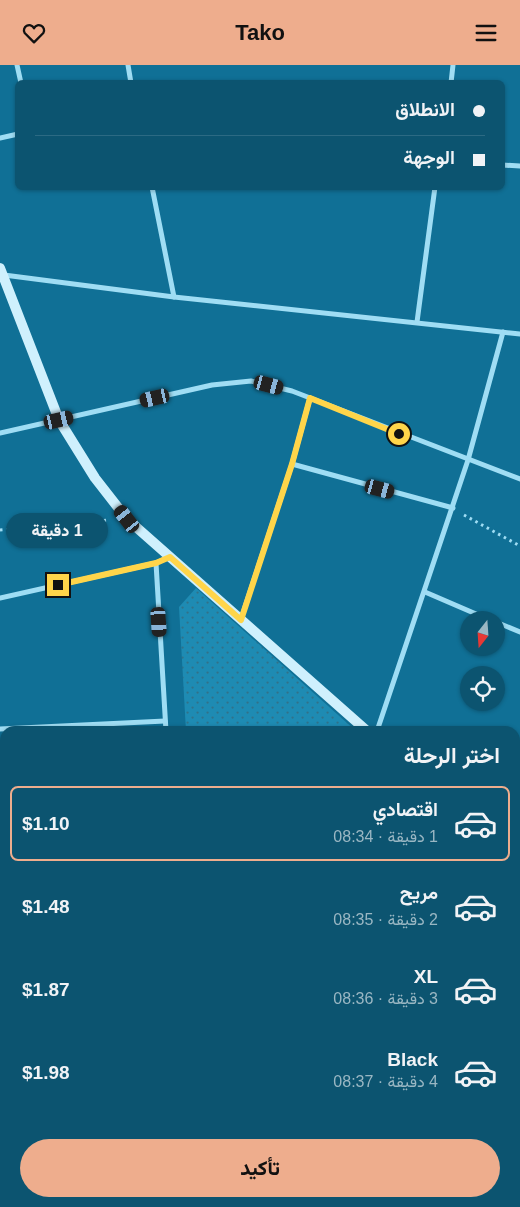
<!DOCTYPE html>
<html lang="ar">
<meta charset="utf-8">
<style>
:root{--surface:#0c5470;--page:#155a75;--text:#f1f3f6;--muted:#9ab7c3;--line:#2c6a83;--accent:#eead8d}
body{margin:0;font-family:Arial,Vazirmatn,sans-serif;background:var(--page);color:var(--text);direction:rtl;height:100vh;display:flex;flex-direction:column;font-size:19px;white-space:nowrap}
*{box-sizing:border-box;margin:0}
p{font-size:16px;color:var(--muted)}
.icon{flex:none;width:28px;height:28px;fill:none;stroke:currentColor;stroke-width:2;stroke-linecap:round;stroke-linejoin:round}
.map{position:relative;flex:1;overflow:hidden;direction:ltr}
.details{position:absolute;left:0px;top:661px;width:520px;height:481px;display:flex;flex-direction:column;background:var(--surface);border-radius:15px 15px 0 0;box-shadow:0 1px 4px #0004;direction:rtl}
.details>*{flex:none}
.guide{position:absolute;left:15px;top:15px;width:490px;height:110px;border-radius:8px;box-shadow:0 1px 4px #0004;direction:rtl;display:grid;align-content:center;height:110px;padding:0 20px;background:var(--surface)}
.needle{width:32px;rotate:197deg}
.tools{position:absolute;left:460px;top:546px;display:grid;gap:10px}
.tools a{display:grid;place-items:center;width:45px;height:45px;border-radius:50%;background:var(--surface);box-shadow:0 1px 4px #0004;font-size:25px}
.end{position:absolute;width:22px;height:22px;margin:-11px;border:6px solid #ffd54a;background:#111;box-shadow:0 0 0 2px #111}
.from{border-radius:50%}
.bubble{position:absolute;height:35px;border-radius:18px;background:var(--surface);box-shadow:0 1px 4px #0004;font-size:16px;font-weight:800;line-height:35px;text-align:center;direction:rtl}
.car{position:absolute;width:15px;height:30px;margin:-15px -8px;border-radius:6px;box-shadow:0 0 4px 1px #0007;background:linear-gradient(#222 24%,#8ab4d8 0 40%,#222 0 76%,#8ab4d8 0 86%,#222 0)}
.guide b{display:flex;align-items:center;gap:18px;height:48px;font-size:19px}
.guide b+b{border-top:1px solid var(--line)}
.guide i{width:12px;height:12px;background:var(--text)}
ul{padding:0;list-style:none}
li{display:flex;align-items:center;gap:15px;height:75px;margin:0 10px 8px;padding:0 10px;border:2px solid transparent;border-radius:8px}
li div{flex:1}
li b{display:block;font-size:19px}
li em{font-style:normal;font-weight:800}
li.current{border-color:var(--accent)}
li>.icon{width:45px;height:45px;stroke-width:1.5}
h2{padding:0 20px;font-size:22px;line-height:60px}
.button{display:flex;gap:10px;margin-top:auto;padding:10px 20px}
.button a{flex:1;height:58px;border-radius:30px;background:var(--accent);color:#111;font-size:20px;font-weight:800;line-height:58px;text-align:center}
header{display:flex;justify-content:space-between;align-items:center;height:65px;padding:0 20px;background:var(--accent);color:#111;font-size:22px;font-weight:800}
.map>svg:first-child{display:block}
.park{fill:url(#park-dots)}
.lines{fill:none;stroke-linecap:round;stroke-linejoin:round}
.path{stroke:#9fddf4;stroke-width:3;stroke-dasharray:2.5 4;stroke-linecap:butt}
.street{stroke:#9fddf4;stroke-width:5}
.secondary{stroke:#cff0fd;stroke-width:10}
.highway{stroke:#fff;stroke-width:15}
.route{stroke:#ffd54a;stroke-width:6}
</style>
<header><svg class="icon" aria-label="menu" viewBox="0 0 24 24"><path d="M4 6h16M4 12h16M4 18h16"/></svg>Tako<svg class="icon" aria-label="heart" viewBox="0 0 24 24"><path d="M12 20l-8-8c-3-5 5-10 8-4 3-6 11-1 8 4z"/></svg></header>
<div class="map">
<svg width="520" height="1142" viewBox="0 0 520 1142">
<defs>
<pattern id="park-dots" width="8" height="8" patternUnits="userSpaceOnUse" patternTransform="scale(1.25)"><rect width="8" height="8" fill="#1e8bb3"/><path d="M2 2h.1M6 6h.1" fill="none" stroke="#30728a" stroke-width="1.8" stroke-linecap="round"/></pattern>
</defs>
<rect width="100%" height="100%" fill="#107096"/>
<!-- park -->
<polygon class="park" points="196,523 356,666 186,666 179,542"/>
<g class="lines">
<!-- path -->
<g class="path">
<polyline points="464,450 520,481"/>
<polyline points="0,465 109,455"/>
</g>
<!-- street -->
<g class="street">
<polyline points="17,0 21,18"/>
<polyline points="128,0 131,18"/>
<polyline points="451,18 453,0"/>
<polyline points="0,73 18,69"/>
<polyline points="502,100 520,101"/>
<polyline points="152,122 174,232"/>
<polyline points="4,210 174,232 520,269"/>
<polyline points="417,257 435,122"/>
<polyline points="0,368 212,320 251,316 292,326 520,414"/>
<polyline points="292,399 453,443"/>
<polyline points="156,498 166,666"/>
<polyline points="425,527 490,555"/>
<polyline points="0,533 156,498 169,492"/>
<polyline points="241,554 292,399 310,333"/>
<polyline points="496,557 520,567"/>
<polyline points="0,664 165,656"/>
<polyline points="377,666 468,395 503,267"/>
<polyline points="0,966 5,966"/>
<polyline points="0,1132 5,1133"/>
<polyline points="27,1138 56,1142"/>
</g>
<!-- secondary -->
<g class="secondary">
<polyline points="0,203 59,355 95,413 127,454 367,666"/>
<polyline points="515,819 520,825"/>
</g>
<!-- highway -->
<g class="highway">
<polyline points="0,776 5,776"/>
<polyline points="515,839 520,840"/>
<polyline points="515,1034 520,1034"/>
<polyline points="0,1035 5,1035"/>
</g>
</g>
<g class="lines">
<!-- route -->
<polyline class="route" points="58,520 156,498 170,492 241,555 292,399 310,333 399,369"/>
</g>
</svg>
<div class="tools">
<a><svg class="needle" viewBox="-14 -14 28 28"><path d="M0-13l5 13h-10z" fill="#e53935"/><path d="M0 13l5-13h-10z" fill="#9ab7c3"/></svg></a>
<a><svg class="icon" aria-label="locate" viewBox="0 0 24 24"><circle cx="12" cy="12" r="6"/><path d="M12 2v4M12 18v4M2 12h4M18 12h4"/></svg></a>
</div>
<i class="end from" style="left:399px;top:369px"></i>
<i class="end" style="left:58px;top:520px"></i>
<div class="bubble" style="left:6px;top:448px;width:102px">1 دقيقة</div>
<i class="car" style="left:269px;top:320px;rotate:105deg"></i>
<i class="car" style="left:155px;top:333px;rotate:257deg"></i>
<i class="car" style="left:59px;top:355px;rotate:77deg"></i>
<i class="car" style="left:380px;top:424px;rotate:105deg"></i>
<i class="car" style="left:127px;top:454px;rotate:322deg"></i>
<i class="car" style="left:159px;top:557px;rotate:176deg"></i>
<div class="guide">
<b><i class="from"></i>الانطلاق</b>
<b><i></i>الوجهة</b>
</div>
<section class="details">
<h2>اختر الرحلة</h2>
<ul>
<li class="current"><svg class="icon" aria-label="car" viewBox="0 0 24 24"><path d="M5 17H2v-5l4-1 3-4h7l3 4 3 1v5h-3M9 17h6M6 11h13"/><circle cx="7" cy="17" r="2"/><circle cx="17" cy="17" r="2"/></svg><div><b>اقتصادي</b><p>1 دقيقة · 08:34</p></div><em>$1.10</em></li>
<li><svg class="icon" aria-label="car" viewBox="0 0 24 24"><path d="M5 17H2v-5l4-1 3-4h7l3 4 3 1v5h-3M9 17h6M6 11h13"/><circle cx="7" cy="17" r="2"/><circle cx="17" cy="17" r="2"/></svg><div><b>مريح</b><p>2 دقيقة · 08:35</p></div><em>$1.48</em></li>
<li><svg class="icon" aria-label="car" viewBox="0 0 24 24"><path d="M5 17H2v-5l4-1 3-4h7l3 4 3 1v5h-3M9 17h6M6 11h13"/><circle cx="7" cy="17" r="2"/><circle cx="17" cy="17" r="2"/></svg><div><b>XL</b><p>3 دقيقة · 08:36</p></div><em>$1.87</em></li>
<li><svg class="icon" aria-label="car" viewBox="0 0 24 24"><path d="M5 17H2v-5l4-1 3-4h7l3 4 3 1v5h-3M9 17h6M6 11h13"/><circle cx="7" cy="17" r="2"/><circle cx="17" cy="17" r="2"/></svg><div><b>Black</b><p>4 دقيقة · 08:37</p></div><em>$1.98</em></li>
</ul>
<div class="button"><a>تأكيد</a></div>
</section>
</div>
